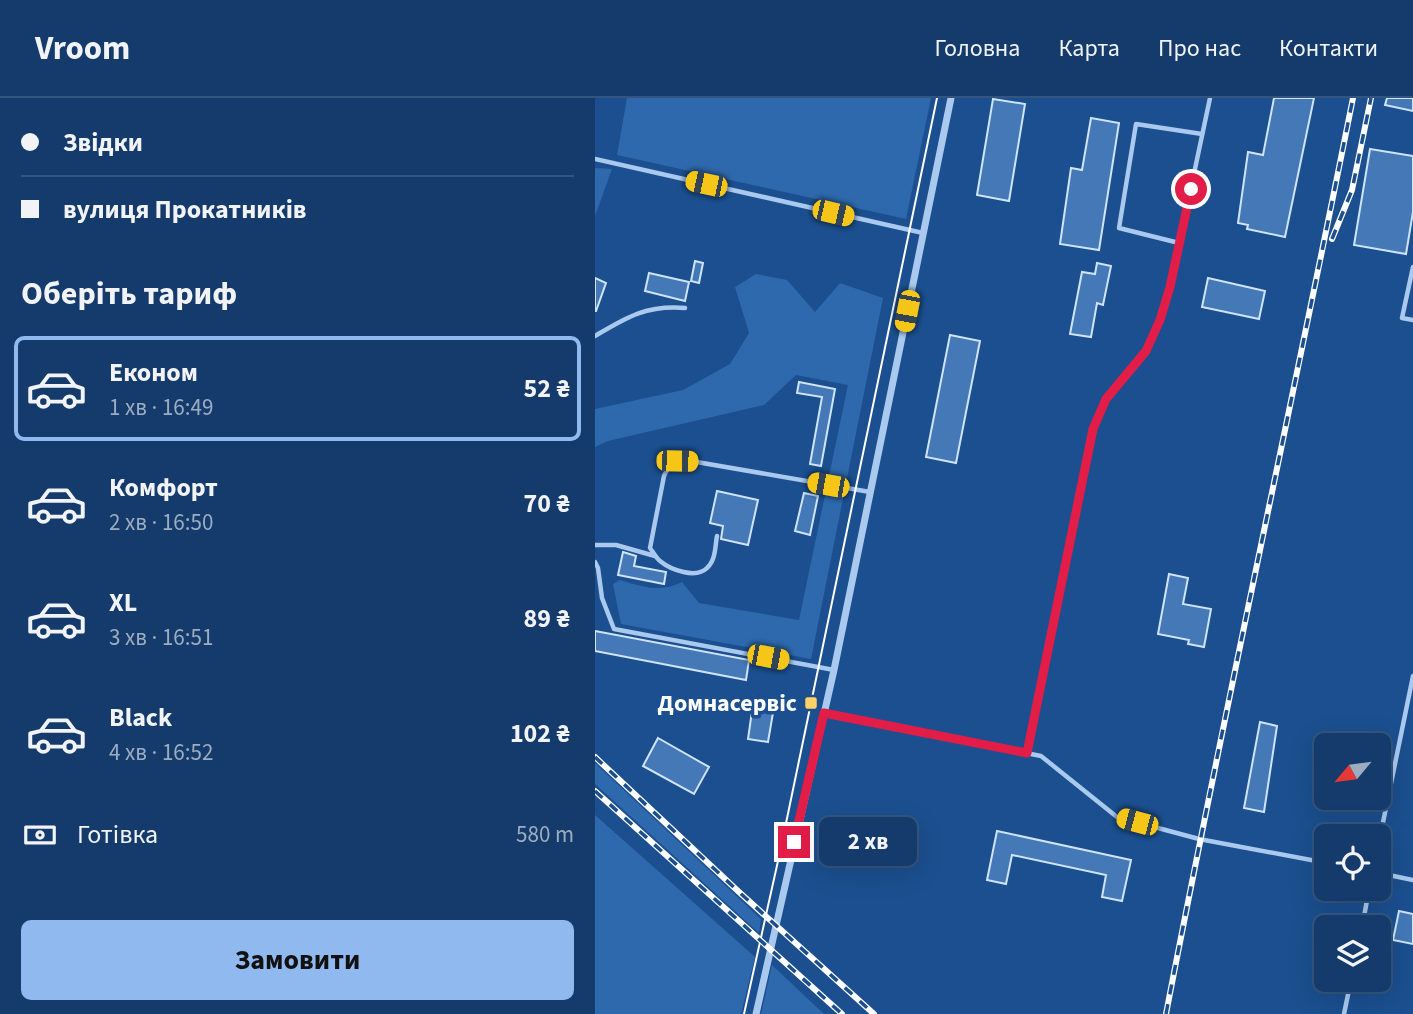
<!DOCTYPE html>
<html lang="uk">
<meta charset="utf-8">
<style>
:root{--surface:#143b6b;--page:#1d4271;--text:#f1f3f6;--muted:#9dadc1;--line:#33557e;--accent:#90b9f0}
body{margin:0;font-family:"Source Sans 3",sans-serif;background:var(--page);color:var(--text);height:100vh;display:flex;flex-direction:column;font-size:26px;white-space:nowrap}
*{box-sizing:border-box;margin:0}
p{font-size:23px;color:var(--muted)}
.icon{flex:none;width:38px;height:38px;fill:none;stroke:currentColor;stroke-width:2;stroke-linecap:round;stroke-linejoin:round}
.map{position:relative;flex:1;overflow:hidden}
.panel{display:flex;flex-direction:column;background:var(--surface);width:595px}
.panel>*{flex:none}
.hud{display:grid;align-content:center;height:154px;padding:0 21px;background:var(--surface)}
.needle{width:46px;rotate:241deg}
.controls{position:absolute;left:719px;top:635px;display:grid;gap:14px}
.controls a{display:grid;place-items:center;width:77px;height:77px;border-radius:10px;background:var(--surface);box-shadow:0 7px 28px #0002,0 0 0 2px var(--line);font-size:35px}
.end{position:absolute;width:32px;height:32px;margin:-16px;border:9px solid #e11d48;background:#fff;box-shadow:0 0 0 4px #fff}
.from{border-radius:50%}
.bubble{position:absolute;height:49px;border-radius:10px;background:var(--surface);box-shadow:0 7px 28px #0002,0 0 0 2px var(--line);font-size:23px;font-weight:700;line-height:49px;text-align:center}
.car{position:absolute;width:21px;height:42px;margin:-21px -10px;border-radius:9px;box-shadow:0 0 5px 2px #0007;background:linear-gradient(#f5c518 24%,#345 0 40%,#f5c518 0 76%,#345 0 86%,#f5c518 0)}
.hud b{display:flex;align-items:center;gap:24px;height:66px;font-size:26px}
.hud b+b{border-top:2px solid var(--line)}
.hud i{width:18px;height:18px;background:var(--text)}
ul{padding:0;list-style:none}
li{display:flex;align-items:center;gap:21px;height:105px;margin:0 14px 10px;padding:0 7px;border:4px solid transparent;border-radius:10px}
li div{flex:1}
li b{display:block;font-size:26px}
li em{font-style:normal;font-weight:700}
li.current{border-color:var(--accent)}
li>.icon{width:63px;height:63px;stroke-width:1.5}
h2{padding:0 21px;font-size:32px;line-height:84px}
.pay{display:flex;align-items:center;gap:18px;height:77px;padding:0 21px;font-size:26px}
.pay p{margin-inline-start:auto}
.primary-button{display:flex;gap:14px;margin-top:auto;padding:14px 21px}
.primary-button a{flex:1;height:80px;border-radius:10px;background:var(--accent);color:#111;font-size:28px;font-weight:700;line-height:80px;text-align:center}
header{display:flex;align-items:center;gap:42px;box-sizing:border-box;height:98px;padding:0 35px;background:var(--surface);border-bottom:2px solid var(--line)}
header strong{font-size:33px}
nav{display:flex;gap:38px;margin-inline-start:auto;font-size:24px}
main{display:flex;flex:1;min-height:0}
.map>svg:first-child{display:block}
.green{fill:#2e69ad}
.building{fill:#4478b7;stroke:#cfe3fa;stroke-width:2}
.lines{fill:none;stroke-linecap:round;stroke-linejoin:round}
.lane{stroke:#a9c9ee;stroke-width:4.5}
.street{stroke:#a9c9ee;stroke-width:7}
.tram{stroke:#fff;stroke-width:2}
.rail-casing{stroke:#fff;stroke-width:6}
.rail{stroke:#1b4f8f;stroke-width:3.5;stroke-dasharray:10;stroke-linecap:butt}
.route{stroke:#e11d48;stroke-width:9}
.poi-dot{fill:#ffd166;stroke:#1b4f8f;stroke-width:2.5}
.labels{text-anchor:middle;stroke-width:7;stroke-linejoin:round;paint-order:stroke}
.poi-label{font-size:24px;font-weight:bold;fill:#fff;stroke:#1b4f8f;text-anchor:end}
</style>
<header>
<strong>Vroom</strong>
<nav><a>Головна</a><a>Карта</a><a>Про нас</a><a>Контакти</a></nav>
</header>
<main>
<section class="panel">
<div class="hud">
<b><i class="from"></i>Звідки</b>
<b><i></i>вулиця Прокатників</b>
</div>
<h2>Оберіть тариф</h2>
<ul>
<li class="current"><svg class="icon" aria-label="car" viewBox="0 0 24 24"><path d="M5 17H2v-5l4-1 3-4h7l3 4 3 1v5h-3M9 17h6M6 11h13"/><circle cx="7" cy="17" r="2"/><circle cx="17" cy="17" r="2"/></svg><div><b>Економ</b><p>1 хв · 16:49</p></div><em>52 ₴</em></li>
<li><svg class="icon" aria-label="car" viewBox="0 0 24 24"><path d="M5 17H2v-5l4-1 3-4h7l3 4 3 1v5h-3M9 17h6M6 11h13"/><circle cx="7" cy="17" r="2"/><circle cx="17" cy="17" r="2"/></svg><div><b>Комфорт</b><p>2 хв · 16:50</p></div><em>70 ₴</em></li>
<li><svg class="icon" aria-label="car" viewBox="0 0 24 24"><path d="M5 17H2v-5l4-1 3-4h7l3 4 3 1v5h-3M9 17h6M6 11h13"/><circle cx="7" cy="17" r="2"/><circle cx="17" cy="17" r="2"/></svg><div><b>XL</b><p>3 хв · 16:51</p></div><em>89 ₴</em></li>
<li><svg class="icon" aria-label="car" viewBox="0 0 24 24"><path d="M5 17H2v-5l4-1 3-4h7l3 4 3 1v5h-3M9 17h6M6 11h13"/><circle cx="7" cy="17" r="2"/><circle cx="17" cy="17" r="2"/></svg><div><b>Black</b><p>4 хв · 16:52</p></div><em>102 ₴</em></li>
</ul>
<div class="pay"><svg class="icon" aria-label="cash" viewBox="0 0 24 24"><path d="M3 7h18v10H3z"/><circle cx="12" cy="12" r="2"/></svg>Готівка<p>580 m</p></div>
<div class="primary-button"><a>Замовити</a></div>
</section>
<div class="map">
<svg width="818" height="916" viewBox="0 0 818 916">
<rect width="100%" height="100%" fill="#1b4f8f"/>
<!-- green -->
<g class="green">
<polygon points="32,0 336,0 311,121 22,57"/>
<polygon points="0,70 17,71 0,118"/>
<path d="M161 176 192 182 220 214 245 185 288 200 216 561 26 526 18 486 25 482C48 489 65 495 87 484L104 505 204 522 253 287 201 277 169 307 13 343 0 349V311L88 292 135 266 154 235 140 189Z"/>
<polygon points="0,665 166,821 164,835 0,686"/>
<polygon points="0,717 160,859 146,916 0,916"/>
<polygon points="177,867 229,916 166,916"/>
</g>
<!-- building -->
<g class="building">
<polygon points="679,0 719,0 690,139 652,131 653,127 643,125 653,54 668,57"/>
<polygon points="792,0 818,0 818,13 790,7"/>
<polygon points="398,1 430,6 414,103 382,97"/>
<polygon points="496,20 524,25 504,152 465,146 476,70 487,72"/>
<polygon points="775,51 818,58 818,114 811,156 759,147"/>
<polygon points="100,163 108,165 104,185 96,183"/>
<polygon points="502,165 516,168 508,207 502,205 496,239 475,236 487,174 500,176"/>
<polygon points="54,175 94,184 90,203 50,193"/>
<polygon points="0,180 11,185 1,213 0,213"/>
<polygon points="613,180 670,193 664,221 607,209"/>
<polygon points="355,237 385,243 361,365 331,359"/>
<polygon points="204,284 240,291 226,368 215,366 227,299 202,295"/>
<polygon points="122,393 163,402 153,447 126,441 128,428 115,425"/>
<polygon points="209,395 223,398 215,437 200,433"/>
<polygon points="28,454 41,458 39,468 71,474 69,486 23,477"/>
<polygon points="574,476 593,480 588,506 616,511 609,549 593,546 594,542 563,536"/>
<polygon points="0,533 154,562 151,582 0,553"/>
<polygon points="159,599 180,603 173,644 153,641"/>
<polygon points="665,624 682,628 669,714 649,710"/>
<polygon points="63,640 114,669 99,696 48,668"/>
<polygon points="402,733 536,762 527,803 507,799 511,777 417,757 411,786 392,782"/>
<polygon points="804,813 818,816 818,846 798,842"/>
</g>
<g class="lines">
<!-- lane -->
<g class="lane">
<polyline points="0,61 328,135"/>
<polyline points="584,145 524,130 541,26 607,36"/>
<polyline points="818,169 807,220 818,222"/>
<path d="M0 238C32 219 51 207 90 210"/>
<path d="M122 438C120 448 121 462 112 470 101 481 76 472 65 463 61 460 58 454 55 450L69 378C75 364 81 363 96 363L275 394"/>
<polyline points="0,447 21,447 60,458"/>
<polyline points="0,464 3,470 7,500 19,531 239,572"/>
<polyline points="229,615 446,658 522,719 604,741 732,765"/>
<polyline points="431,655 498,331 511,301 551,253 565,222 575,189 615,0"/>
<polyline points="784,744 818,578"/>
<polyline points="784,775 818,782"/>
<polyline points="767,830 774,791"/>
<polyline points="749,916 756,882"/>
</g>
<!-- street -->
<polyline class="street" points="161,916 239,572 356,0"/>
<!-- tram -->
<polyline class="tram" points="149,916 185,754 342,0"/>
<defs>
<g id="rail">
<polyline points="737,141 757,92 776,0"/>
<polyline points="0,659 144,794 279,916"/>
<polyline points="0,693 247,916"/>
<path d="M571 916C630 610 697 306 758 0"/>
</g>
</defs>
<!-- rail casing -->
<use href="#rail" class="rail-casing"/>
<!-- rail -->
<use href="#rail" class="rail"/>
</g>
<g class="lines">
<!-- route -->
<polyline class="route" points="199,744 229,615 432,655 498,331 511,301 551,253 565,222 575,189 596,91"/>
</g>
<!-- markers -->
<rect class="poi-dot" x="209" y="598" width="14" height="14" rx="3.5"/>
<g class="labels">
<!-- poi labels -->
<g class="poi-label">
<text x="202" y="613">Домнасервіс</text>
</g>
</g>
</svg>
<div class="controls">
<a><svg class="needle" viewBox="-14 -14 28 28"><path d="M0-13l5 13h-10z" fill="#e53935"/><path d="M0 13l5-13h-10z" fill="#9dadc1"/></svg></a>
<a><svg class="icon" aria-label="locate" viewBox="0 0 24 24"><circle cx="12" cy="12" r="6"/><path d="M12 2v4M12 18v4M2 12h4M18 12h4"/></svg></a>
<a><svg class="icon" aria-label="layers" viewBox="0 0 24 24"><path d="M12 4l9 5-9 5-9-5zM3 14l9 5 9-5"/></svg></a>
</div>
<i class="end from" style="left:596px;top:91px"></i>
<i class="end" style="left:199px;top:744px"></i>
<div class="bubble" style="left:224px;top:719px;width:98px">2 хв</div>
<i class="car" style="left:111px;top:86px;rotate:282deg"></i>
<i class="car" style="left:238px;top:115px;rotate:103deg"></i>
<i class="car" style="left:312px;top:213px;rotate:191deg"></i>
<i class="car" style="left:82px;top:363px;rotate:91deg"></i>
<i class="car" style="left:233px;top:387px;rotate:280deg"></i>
<i class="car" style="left:173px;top:559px;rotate:101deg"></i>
<i class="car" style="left:542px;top:724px;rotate:285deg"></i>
</div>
</main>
